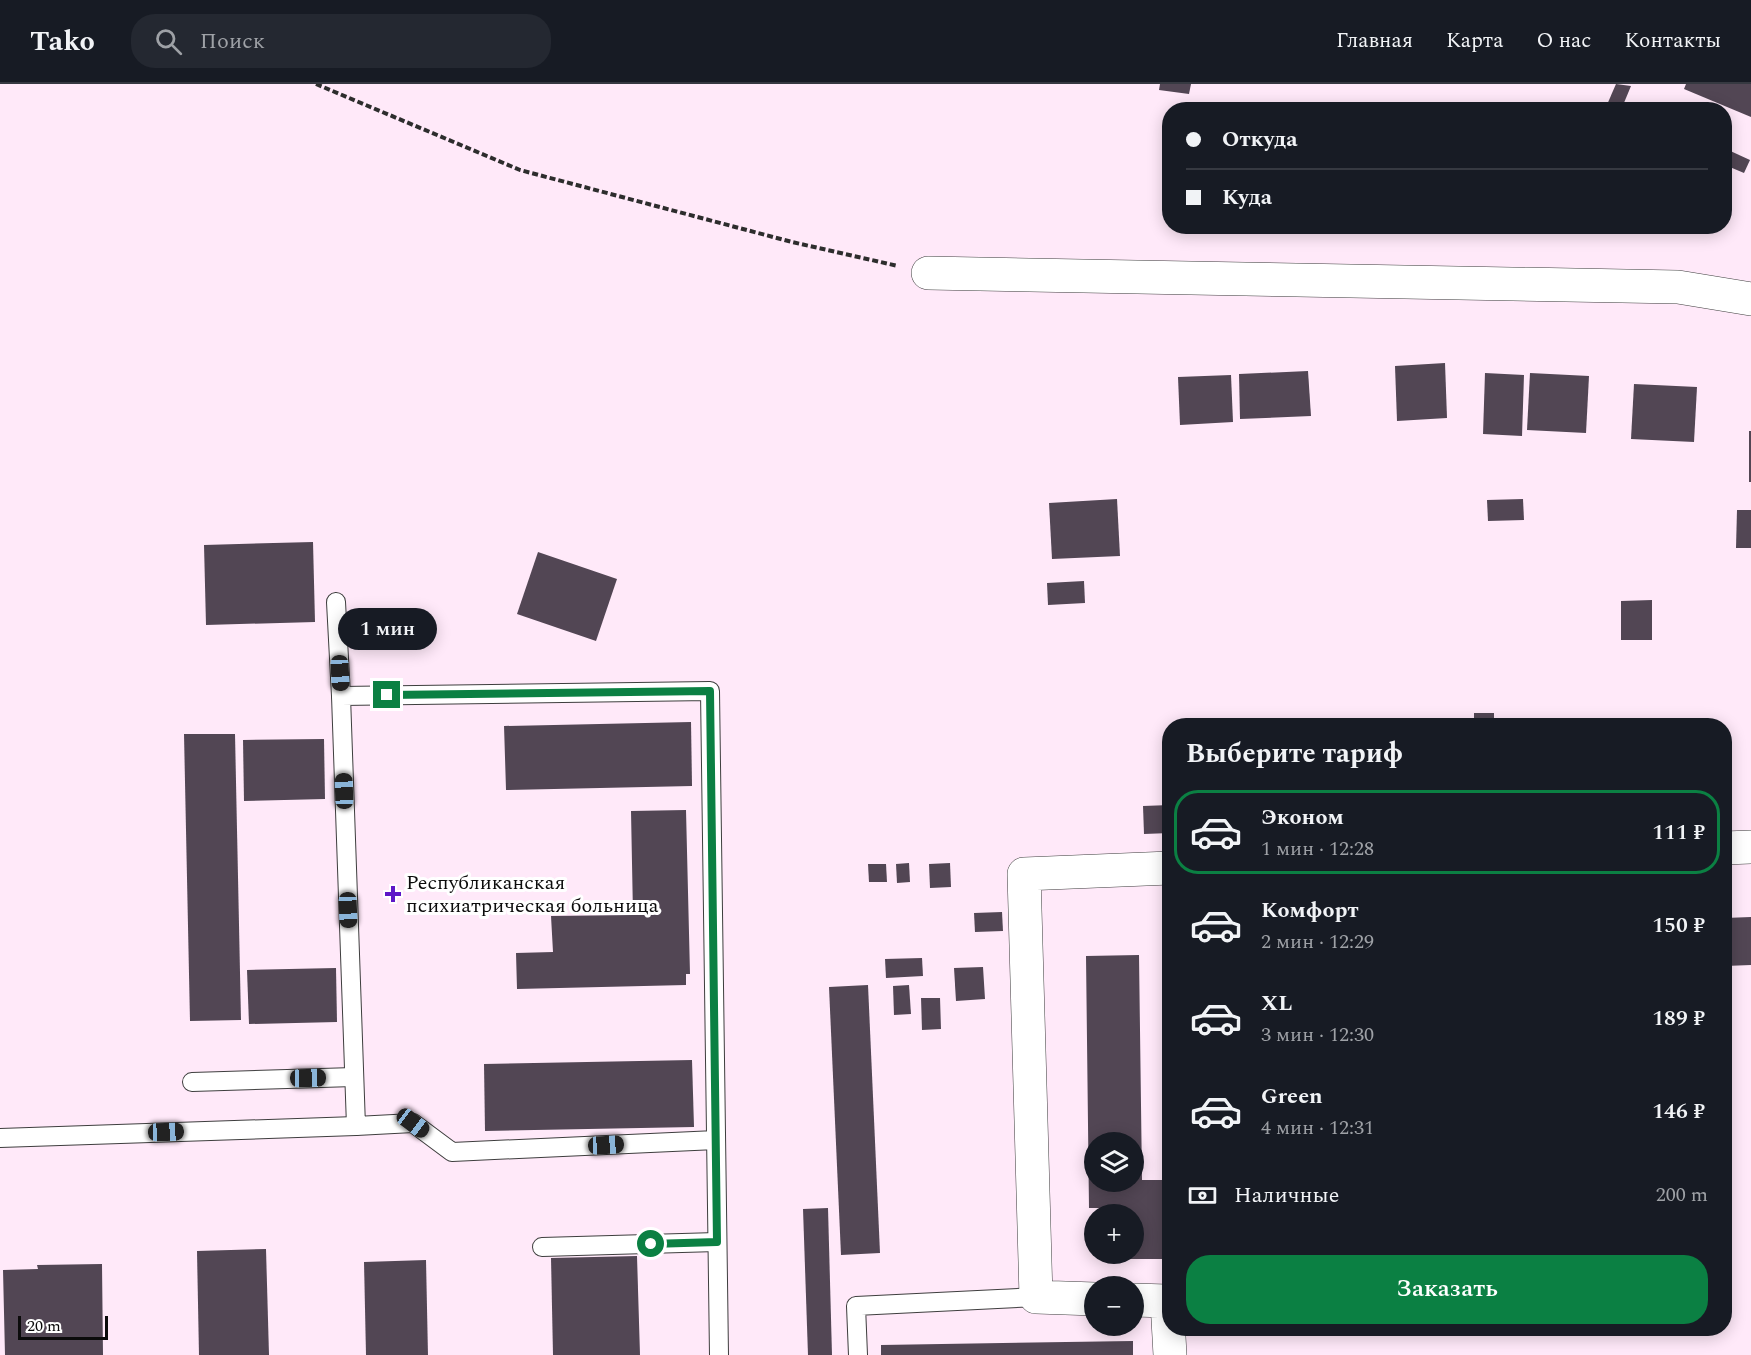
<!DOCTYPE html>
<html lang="ru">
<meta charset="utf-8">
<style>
:root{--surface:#171b24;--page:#242831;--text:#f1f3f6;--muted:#9ea1a6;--line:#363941;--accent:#0b8043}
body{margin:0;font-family:Spectral,serif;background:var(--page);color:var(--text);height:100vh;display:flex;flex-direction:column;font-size:22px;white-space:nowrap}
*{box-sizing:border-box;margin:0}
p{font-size:20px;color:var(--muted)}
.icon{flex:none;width:33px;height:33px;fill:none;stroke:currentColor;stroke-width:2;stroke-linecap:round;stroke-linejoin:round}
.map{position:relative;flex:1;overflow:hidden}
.side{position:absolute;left:1162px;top:634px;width:570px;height:618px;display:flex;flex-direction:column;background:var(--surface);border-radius:24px;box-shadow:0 3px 15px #0003}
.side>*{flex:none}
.top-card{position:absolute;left:1162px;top:18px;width:570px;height:132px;border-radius:24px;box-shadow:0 3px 15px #0003;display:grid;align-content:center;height:132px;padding:0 24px;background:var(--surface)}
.buttons{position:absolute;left:1084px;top:1048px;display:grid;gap:12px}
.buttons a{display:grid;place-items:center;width:60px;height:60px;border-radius:50%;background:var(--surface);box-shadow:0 3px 15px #0003;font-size:30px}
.scale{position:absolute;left:18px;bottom:15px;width:90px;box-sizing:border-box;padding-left:6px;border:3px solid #0b0b0b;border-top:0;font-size:16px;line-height:21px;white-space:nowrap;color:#0b0b0b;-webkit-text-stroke:4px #fff;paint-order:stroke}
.end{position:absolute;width:27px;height:27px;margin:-14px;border:8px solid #0b8043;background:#fff;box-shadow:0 0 0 3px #fff}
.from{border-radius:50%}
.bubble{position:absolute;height:42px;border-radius:21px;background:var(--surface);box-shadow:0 3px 15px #0003;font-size:20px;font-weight:600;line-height:42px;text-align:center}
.car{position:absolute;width:18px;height:36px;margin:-18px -9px;border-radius:8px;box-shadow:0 0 4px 2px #0007;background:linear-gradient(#222 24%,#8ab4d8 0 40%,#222 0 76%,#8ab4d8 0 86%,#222 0)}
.top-card b{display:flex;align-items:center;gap:21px;height:57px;font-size:22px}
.top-card b+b{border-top:2px solid var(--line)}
.top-card i{width:15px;height:15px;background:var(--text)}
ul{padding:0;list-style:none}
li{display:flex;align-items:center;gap:18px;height:84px;margin:0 12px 9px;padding:0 12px;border:3px solid transparent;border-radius:24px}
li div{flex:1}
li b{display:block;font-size:22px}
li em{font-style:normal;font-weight:600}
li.current{border-color:var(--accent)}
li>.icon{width:54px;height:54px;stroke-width:1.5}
h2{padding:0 24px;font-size:27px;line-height:72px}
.pay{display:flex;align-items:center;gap:15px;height:66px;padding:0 24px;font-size:22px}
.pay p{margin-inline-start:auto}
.button{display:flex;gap:12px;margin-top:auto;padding:12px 24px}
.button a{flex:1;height:69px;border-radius:24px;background:var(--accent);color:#fff;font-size:24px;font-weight:600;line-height:69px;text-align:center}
header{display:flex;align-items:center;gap:36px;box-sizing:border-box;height:84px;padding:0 30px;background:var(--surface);border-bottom:2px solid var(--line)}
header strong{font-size:28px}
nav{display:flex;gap:33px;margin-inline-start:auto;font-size:21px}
.search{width:420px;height:54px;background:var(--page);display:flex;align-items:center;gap:15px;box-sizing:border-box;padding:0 21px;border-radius:24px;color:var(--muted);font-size:22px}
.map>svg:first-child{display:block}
.building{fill:#524654;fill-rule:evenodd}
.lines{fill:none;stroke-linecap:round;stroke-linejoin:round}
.lane-casing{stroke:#3e3e3e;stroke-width:20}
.street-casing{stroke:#3e3e3e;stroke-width:34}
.path{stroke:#2d2d2d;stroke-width:4;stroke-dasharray:6 3;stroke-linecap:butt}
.lane{stroke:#fff;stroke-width:18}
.street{stroke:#fff;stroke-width:33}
.route{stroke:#0b8043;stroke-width:8}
.poi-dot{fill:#5d17c7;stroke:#fff;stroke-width:2}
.labels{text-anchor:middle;stroke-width:6;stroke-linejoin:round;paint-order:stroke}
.poi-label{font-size:20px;fill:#0b0b0b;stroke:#fff;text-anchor:start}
</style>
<header>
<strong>Tako</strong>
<div class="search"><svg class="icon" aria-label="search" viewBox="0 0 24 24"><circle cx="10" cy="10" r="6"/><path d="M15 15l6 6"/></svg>Поиск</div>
<nav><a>Главная</a><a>Карта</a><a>О нас</a><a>Контакты</a></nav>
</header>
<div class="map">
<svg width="1751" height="1271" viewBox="0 0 1751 1271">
<rect width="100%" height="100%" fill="#ffe9f9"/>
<!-- building -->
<g class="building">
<polygon points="1160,0 1191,0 1189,10 1159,6"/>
<polygon points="1616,0 1631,2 1621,26 1610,26 1606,23"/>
<polygon points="1686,0 1751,0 1751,33 1684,5"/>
<polygon points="1726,65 1750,76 1744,89 1725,81"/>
<polygon points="1445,279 1447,334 1397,337 1395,282"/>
<polygon points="1308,287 1311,332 1240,335 1239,290"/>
<polygon points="1485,289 1524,291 1522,352 1483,350"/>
<polygon points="1530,289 1589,292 1586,349 1527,346"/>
<polygon points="1231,291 1233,338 1180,341 1178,293"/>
<polygon points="1634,300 1697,303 1694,358 1631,355"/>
<rect x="1749" y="347" width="2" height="51"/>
<polygon points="1117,415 1120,472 1052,475 1049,419"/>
<polygon points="1523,415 1524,436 1488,437 1487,416"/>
<polygon points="1737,426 1751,426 1751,464 1736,464"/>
<polygon points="313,458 315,538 206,541 204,461"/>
<polygon points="538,468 617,495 596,557 517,530"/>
<polygon points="1084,497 1085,519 1048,521 1047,499"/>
<polygon points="1652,516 1652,556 1621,556 1621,517"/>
<rect x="1474" y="629" width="20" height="13"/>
<polygon points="691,638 692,702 506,706 504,642"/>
<polygon points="184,650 235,650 241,936 190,937"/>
<polygon points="324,655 325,715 244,717 243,656"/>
<polygon points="1725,655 1727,655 1728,707 1725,707"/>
<polygon points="1170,721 1170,749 1144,750 1143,722"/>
<polygon points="686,726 690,890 686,890 686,901 517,905 516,869 553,868 551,832 633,831 631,727"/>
<polygon points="909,779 910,798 897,799 896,780"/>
<polygon points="950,779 951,803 930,804 929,780"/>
<polygon points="868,780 886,780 887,798 869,798"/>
<polygon points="1002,828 1003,847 975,848 974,829"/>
<polygon points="1751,833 1751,881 1725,882 1725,834"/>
<path d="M1139 871 1142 1096H1170V1175H1129V1170H1134V1131H1129V1124H1089L1086 872ZM1095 1059H1134V1098H1095Z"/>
<polygon points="922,874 923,892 886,894 885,875"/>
<polygon points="983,883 985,915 956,917 954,884"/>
<polygon points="336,884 337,938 249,940 247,886"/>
<polygon points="868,901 880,1169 841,1171 829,903"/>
<polygon points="909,901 911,930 894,931 893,902"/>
<polygon points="921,914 940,914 941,945 922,946"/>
<polygon points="692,976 694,1043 485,1047 484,980"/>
<polygon points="828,1124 832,1271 808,1271 803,1125"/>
<polygon points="266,1165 269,1271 199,1271 197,1167"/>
<polygon points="637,1172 640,1271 553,1271 551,1174"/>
<polygon points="426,1176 428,1271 366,1271 364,1178"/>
<polygon points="102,1180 103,1271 5,1271 3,1186 38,1185 37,1181"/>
<polygon points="1414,1245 1478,1245 1478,1248 1414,1249"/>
<polygon points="1502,1245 1538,1245 1538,1251 1502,1252"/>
<polygon points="1133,1257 1133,1271 881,1271 881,1261"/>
</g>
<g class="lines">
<defs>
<g id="lane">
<polyline points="336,518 341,612"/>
<polyline points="192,998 354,993"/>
<polyline points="0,1054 356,1042"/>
<polyline points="716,1056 452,1068 413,1039 356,1042 341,612 710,607 719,1271"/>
<polyline points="542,1163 717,1158"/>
<polyline points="858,1271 856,1222 1036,1213"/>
</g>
<g id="street">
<polyline points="928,189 1678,203 1751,215"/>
<polyline points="1725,764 1751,763"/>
<polyline points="1095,1215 1036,1213 1024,790 1170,784"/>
<polyline points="1134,1216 1167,1217 1170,1271"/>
</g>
</defs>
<!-- lane casing -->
<use href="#lane" class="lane-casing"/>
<!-- street casing -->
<use href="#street" class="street-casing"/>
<!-- path -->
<polyline class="path" points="316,0 520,86 792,158 898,182"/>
<!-- lane -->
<use href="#lane" class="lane"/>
<!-- street -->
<use href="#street" class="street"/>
</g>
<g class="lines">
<!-- route -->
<polyline class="route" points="387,611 710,607 717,1158 651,1160"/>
</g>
<!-- markers -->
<path class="poi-dot" d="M390 801h6v6h6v6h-6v6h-6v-6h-6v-6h6z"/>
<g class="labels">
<!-- poi labels -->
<g class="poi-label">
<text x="406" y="805">Республиканская<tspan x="406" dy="23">психиатрическая больница</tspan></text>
</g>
</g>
</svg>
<div class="buttons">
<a><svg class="icon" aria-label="layers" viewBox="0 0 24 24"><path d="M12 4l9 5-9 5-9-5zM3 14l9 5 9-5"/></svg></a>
<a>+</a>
<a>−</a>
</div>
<div class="scale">20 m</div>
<i class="end from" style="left:651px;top:1160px"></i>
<i class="end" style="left:387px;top:611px"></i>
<div class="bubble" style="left:338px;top:524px;width:99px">1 мин</div>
<i class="car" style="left:340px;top:589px;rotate:177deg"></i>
<i class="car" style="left:344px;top:707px;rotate:358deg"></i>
<i class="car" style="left:348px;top:826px;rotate:178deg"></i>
<i class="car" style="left:308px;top:994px;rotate:89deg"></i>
<i class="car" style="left:413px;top:1039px;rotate:127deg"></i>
<i class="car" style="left:166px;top:1048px;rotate:88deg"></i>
<i class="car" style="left:606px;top:1061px;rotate:87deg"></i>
<div class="top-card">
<b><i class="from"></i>Откуда</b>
<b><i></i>Куда</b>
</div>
<section class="side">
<h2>Выберите тариф</h2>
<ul>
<li class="current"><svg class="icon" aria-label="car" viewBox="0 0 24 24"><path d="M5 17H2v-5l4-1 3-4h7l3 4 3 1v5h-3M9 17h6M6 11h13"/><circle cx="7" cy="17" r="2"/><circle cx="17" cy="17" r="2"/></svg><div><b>Эконом</b><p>1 мин · 12:28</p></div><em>111 ₽</em></li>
<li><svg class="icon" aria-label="car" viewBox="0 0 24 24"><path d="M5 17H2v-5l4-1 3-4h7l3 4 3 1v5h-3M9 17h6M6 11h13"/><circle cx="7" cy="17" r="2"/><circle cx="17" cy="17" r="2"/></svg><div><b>Комфорт</b><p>2 мин · 12:29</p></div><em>150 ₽</em></li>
<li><svg class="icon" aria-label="car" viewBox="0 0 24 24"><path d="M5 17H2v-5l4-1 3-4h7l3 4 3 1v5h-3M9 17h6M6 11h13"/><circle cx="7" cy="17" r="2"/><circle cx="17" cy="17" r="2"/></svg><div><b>XL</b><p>3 мин · 12:30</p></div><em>189 ₽</em></li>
<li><svg class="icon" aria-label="car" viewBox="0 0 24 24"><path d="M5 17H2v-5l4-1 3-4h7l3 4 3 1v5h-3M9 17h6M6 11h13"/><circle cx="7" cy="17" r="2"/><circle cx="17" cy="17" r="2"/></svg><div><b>Green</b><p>4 мин · 12:31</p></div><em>146 ₽</em></li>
</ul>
<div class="pay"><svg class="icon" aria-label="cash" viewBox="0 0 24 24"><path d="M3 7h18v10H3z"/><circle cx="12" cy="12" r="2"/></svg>Наличные<p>200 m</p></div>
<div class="button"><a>Заказать</a></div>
</section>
</div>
